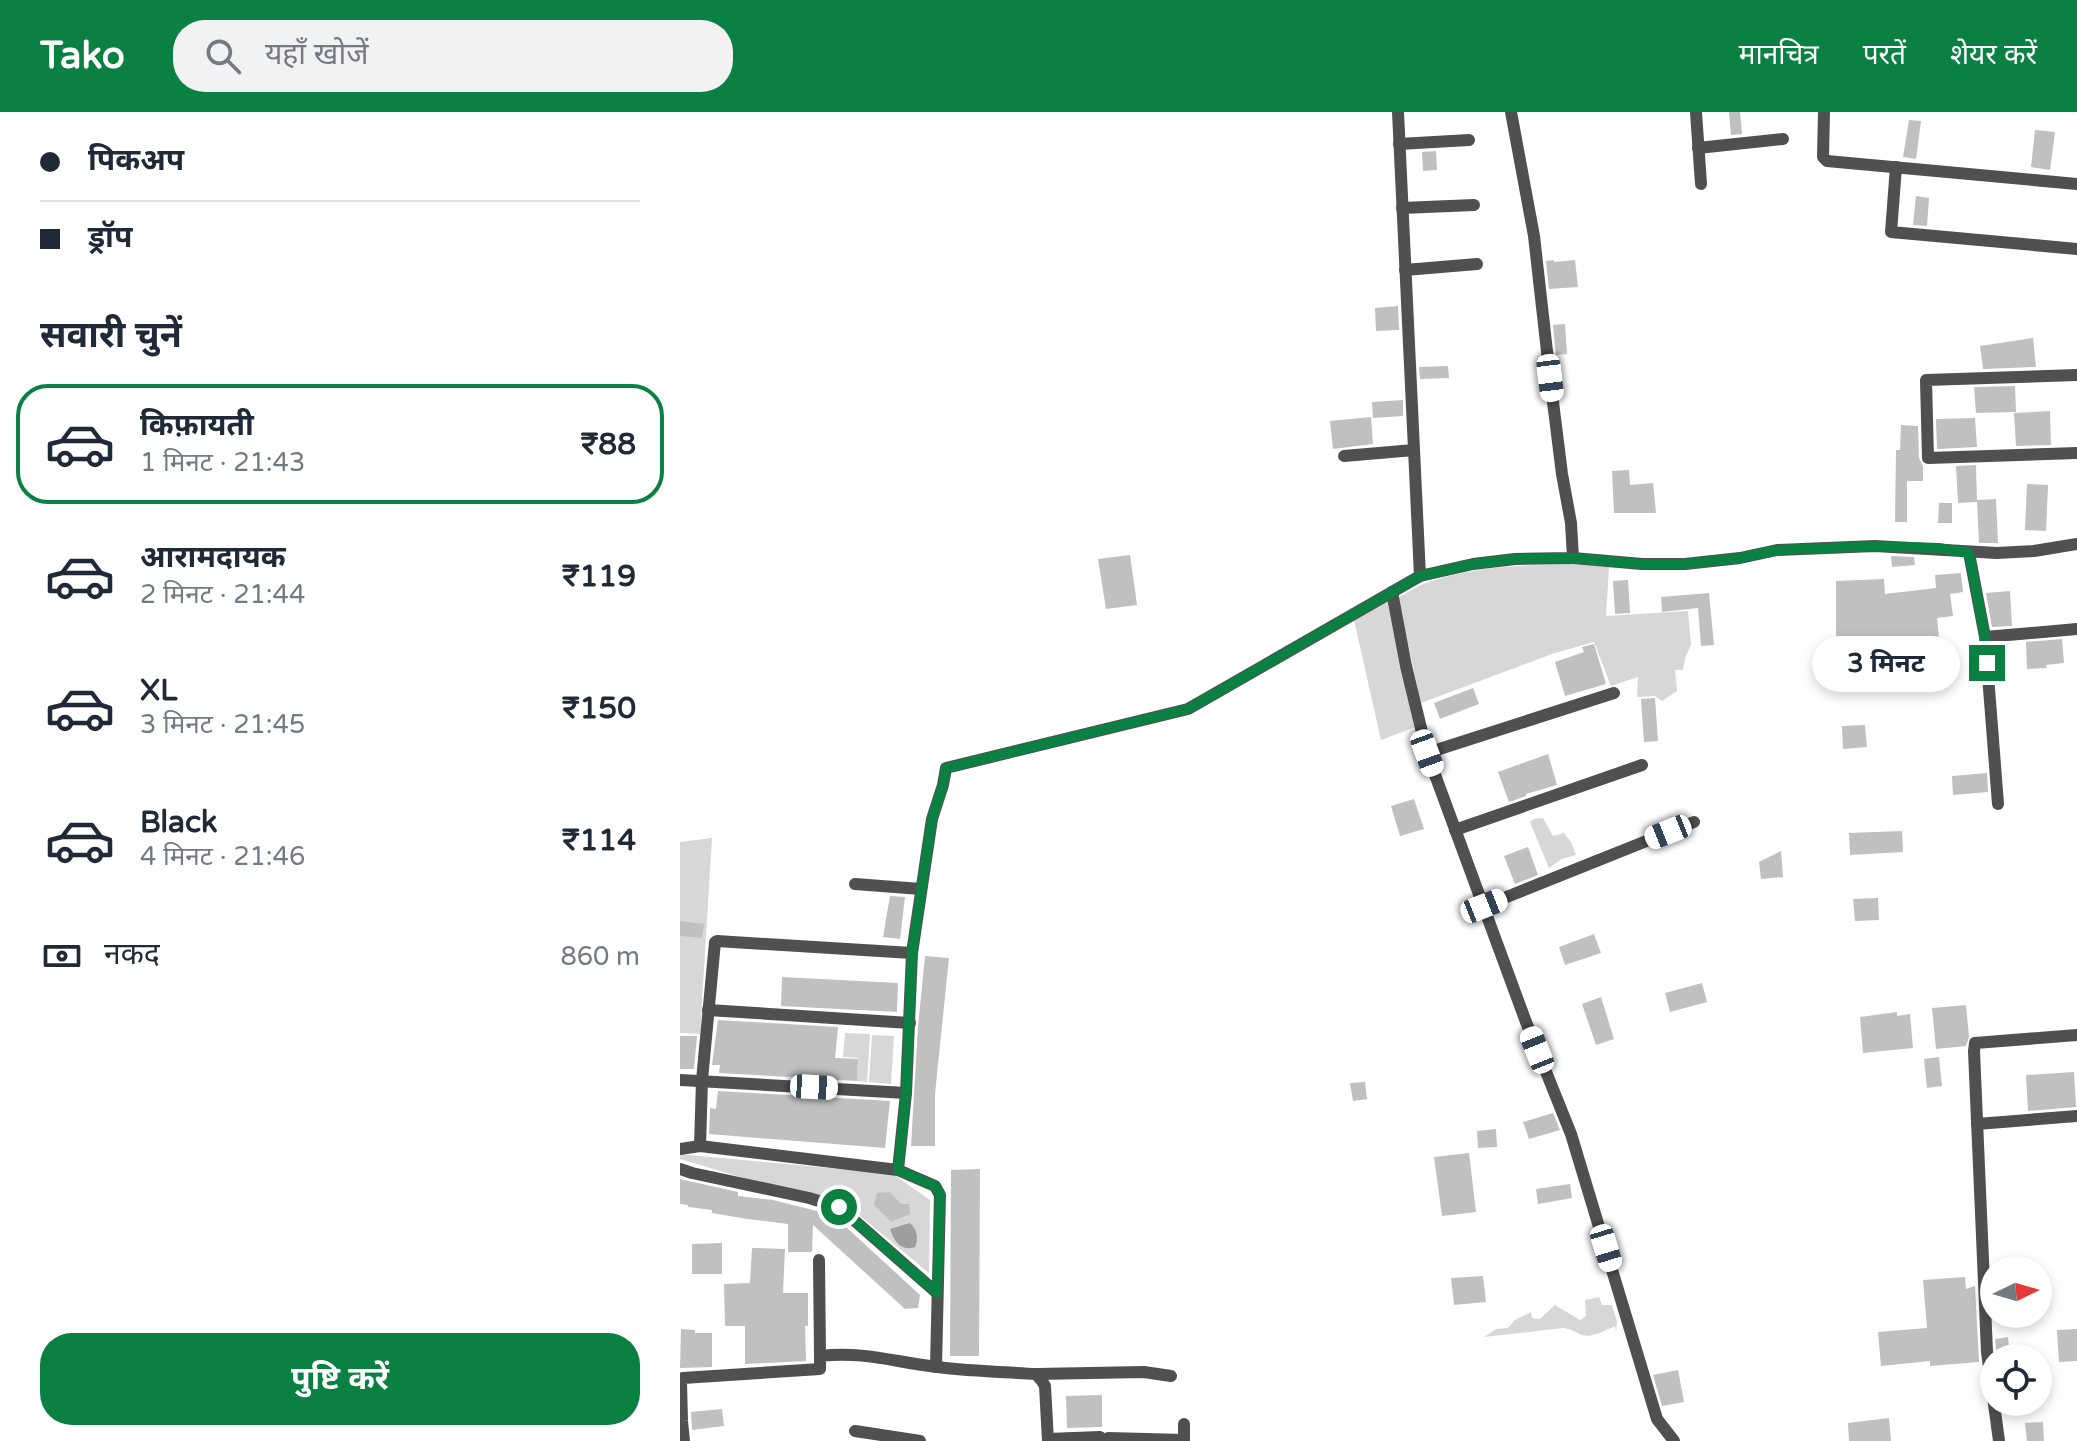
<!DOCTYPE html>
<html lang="hi">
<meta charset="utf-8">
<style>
:root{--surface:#fff;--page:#f2f2f3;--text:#1f2937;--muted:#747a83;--line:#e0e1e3;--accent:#0b8043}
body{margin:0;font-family:"Varela Round","Noto Sans Devanagari",sans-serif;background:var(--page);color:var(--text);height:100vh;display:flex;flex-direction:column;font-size:30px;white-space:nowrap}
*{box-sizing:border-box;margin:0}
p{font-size:26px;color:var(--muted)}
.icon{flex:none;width:44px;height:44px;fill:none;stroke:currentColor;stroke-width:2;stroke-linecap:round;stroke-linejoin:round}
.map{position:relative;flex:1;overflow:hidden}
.drawer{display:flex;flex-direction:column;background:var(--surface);width:680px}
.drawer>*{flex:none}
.guide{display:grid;align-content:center;height:176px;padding:0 40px;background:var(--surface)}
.needle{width:52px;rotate:85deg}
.buttons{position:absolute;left:1300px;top:1144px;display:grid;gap:16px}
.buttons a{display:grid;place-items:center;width:72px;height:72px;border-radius:50%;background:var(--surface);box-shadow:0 4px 12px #0003;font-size:40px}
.end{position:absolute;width:36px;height:36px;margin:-18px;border:10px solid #0b8043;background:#fff;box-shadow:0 0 0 4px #fff}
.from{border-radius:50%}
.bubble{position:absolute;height:56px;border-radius:28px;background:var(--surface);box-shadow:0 4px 12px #0003;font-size:26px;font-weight:700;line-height:56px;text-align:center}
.car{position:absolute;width:24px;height:48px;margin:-24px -12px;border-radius:10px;box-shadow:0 0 6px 2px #0007;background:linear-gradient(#fff 24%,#345 0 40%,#fff 0 76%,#345 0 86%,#fff 0)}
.guide b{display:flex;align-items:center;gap:28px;height:76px;font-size:30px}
.guide b+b{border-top:2px solid var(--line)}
.guide i{width:20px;height:20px;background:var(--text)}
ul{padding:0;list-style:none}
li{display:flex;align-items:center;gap:24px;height:120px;margin:0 16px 12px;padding:0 24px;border:4px solid transparent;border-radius:32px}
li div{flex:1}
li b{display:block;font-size:30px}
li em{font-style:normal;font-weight:700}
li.on{border-color:var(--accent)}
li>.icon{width:72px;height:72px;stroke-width:1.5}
h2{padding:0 40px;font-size:36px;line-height:96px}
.pay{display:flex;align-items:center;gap:20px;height:88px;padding:0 40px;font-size:30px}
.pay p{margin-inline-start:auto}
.action{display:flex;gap:16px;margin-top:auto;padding:16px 40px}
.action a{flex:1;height:92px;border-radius:32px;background:var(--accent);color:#fff;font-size:32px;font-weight:700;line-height:92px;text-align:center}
header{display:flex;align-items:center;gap:48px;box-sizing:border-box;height:112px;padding:0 40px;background:var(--accent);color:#fff}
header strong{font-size:38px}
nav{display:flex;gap:44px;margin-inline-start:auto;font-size:28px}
.search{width:560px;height:72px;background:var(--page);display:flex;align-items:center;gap:20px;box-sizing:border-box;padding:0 28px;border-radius:32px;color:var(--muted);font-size:30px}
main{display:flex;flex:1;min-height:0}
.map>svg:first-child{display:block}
.green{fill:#d7d7d7}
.water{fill:#9e9e9e}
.building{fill:#c0c0c0}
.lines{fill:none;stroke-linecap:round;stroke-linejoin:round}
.minor{stroke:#505050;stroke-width:12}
.route{stroke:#0b8043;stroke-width:10}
</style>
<header>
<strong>Tako</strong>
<div class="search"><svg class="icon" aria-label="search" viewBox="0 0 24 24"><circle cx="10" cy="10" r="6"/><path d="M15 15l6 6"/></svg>यहाँ खोजें</div>
<nav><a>मानचित्र</a><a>परतें</a><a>शेयर करें</a></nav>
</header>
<main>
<section class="drawer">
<div class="guide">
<b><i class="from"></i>पिकअप</b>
<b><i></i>ड्रॉप</b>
</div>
<h2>सवारी चुनें</h2>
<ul>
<li class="on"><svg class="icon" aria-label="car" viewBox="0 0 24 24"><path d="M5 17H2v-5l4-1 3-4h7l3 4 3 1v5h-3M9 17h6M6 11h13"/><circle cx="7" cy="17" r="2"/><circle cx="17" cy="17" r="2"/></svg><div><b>किफ़ायती</b><p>1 मिनट · 21:43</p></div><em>₹88</em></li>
<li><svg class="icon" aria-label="car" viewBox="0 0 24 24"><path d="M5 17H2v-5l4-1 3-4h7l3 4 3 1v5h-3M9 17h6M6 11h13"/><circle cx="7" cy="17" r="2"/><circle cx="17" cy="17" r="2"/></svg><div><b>आरामदायक</b><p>2 मिनट · 21:44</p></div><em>₹119</em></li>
<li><svg class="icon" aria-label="car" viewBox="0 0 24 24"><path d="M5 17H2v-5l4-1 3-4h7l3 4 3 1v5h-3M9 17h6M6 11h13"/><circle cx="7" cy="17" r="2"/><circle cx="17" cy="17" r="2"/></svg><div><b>XL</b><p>3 मिनट · 21:45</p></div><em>₹150</em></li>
<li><svg class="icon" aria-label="car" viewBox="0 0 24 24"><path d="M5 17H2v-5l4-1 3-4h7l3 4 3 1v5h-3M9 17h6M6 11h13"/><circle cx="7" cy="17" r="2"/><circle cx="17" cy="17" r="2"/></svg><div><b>Black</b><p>4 मिनट · 21:46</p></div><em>₹114</em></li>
</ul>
<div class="pay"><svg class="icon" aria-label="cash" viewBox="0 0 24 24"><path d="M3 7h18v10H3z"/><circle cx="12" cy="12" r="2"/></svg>नकद<p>860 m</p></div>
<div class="action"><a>पुष्टि करें</a></div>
</section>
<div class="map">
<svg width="1397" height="1329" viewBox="0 0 1397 1329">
<rect width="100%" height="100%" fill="#fff"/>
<!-- green -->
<g class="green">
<path d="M891 452 929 455 926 504 1008 499 1011 533 1005 546 1003 558H995L997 579 982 589 975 584 957 585 958 565 931 574 914 530 875 541 741 591 718 486C727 481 737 474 746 471 793 454 842 453 891 452Z"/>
<polygon points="708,489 738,614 701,628 674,508"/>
<polygon points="863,706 873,724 884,721 891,730 896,743 882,747 869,756 850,710 854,707"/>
<polygon points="32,726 20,922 0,921 0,730"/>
<polygon points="165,921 190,922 187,970 177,969 178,946 163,945"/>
<polygon points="192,923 214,924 211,972 189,970"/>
<polygon points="0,1042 213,1062 250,1088 249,1161 162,1089 64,1066 0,1047"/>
<path d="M919 1185 922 1193H932L937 1209 936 1220 935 1214C926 1218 913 1226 902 1223 895 1220 891 1217 883 1216L804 1225 816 1217 828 1216 835 1208 851 1200 852 1206 860 1207 875 1193 900 1208 906 1204 905 1188Z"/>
</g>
<!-- water -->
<path class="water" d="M230 1111C237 1117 239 1127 235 1135 221 1140 214 1129 210 1117Z"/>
<!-- building -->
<g class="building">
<polygon points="1049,0 1060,0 1062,22 1051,23"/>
<polygon points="1229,8 1241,9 1236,47 1223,45"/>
<polygon points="1355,18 1375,20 1370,58 1351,55"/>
<polygon points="756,39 757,58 743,59 742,40"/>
<polygon points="1236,84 1249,86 1247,114 1233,113"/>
<polygon points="874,148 874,150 895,148 898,175 869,177 866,149"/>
<polygon points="718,194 719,218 696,219 695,196"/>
<polygon points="885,212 887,242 876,243 873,213"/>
<polygon points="1353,226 1356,255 1303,257 1300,234"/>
<polygon points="768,254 769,266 740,267 739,255"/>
<polygon points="1335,274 1336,300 1296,301 1294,275"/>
<polygon points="723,288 723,304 693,306 692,290"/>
<polygon points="1370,299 1371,333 1336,334 1334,301"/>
<polygon points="691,305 693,332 653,337 650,309"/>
<polygon points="1295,306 1297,335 1257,337 1256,307"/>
<polygon points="1221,313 1238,314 1239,346 1243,354 1243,369 1227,369 1227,410 1215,410 1216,338 1220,338"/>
<polygon points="1296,353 1297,390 1278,391 1276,354"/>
<polygon points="949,358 950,373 973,371 976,401 934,401 932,359"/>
<polygon points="1347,372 1368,373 1366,419 1345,418"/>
<polygon points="1316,387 1318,431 1299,431 1297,388"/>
<polygon points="1259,391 1272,391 1272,411 1258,411"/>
<polygon points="450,443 457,493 426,497 418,447"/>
<polygon points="1211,444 1234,445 1235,453 1212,455"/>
<polygon points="1281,461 1283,480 1270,482 1273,504 1257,506 1260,536 1221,541 1221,537 1156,539 1156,469 1204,467 1205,482 1256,476 1255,463"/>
<polygon points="948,468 950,501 935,502 933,469"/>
<polygon points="1330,479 1332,514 1312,515 1306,481"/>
<polygon points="1029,481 1034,533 1021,534 1018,496 982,500 981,485"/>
<polygon points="1382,527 1384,551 1366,553 1367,556 1347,557 1346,530"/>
<polygon points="914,532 926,572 885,584 875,550 904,540 902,535"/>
<polygon points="793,576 799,592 760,607 754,591"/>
<polygon points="975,586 978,629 964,630 961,587"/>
<polygon points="1185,613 1187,635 1163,637 1162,614"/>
<polygon points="868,642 877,673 846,682 846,684 829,690 818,660"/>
<polygon points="1307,661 1308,680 1273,683 1272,664"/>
<polygon points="734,687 744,717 720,724 711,694"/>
<polygon points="1222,719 1223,740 1170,743 1169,721"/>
<polygon points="848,735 858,763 835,772 824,744"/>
<polygon points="1101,739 1103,765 1081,767 1079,750"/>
<polygon points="210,784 225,785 220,827 203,825"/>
<polygon points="1198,786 1199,808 1175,809 1173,787"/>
<polygon points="0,809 24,812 22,826 0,824"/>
<polygon points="914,822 921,841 885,853 879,835"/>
<polygon points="245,844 269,846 255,982 255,1034 231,1034 238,915"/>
<polygon points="102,865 218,871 217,900 101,894"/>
<polygon points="1022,871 1027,890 990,900 985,881"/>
<polygon points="921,885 934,927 916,933 902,892"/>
<polygon points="1286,893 1289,925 1286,934 1256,937 1252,896"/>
<polygon points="1217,900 1217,904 1230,902 1233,936 1183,941 1180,905"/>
<polygon points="38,908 158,915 155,946 178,947 177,969 39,961 40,953 32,953"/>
<polygon points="0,924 17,924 14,957 0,957"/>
<polygon points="1259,945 1262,974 1247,976 1244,947"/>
<polygon points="1394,960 1396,995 1348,999 1346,963"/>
<polygon points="685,970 687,987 673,989 670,971"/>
<polygon points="38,979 210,989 205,1036 29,1022 30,996 36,997"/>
<polygon points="873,1001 880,1018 849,1027 843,1010"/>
<polygon points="816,1017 817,1035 798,1036 797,1019"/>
<polygon points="789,1041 796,1100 762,1104 754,1045"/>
<polygon points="300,1057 299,1244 270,1244 271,1058"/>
<polygon points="0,1067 58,1080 58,1084 93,1088 153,1103 240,1183 238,1196 225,1197 133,1113 132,1140 108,1140 108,1112 67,1107 32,1101 32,1098 8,1095 8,1093 0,1092"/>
<polygon points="890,1072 892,1086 858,1092 856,1077"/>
<polygon points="210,1080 221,1092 229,1092 230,1102 211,1110 194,1093 197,1081"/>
<polygon points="42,1131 42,1162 12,1162 12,1132"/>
<polygon points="72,1136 105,1137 103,1181 128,1181 128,1214 125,1214 126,1249 65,1252 65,1214 45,1214 44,1172 70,1171"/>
<polygon points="803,1164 806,1190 774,1193 771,1166"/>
<polygon points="1285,1165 1286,1177 1295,1174 1299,1250 1250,1254 1250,1249 1201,1254 1198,1220 1247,1216 1243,1168"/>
<polygon points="1,1217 15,1218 15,1221 32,1221 32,1255 0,1256"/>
<polygon points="1397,1217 1397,1249 1379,1250 1377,1218"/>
<polygon points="1328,1225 1330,1246 1317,1246 1315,1227"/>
<polygon points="998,1258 1004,1290 982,1294 973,1263"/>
<polygon points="422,1283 422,1315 387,1316 386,1284"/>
<polygon points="42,1297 44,1314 12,1318 11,1300"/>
<polygon points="1209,1306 1211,1329 1169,1329 1168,1311"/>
<polygon points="1363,1310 1364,1329 1347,1329 1345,1311"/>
</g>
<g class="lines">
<!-- minor -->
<g class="minor">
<polyline points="718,0 740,464"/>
<polyline points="1016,0 1021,72"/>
<polyline points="1144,0 1143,45 1147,49 1397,72"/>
<polyline points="719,32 789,28"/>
<polyline points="1018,36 1103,27"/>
<polyline points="1216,55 1211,120 1397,137"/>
<polyline points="722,96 794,93"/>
<polyline points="725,158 797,152"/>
<polyline points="1397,263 1246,268 1248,346 1397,341"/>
<polyline points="664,344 734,338"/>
<polyline points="1289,441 1305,525 1397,517"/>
<polyline points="893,446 962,452 1005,452 1060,446 1097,438 1195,434 1317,441 1354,439 1397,432"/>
<polyline points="712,480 726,554 747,641"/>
<polyline points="1305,525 1318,692"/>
<polyline points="934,581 747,641 846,910 891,1022 977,1307 994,1329"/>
<polyline points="775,718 962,653"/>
<polyline points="175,772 241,777"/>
<polyline points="804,794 1014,710"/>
<polyline points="28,898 230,911"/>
<polyline points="0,968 226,981"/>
<polyline points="1297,1012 1397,1004"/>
<polyline points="20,1034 22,968 35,830 37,829 232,841"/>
<polyline points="0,1037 20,1034 218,1058 255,1074 260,1083 256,1255"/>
<polyline points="0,1057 12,1061 129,1086 159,1095 257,1181"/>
<polyline points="218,1058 226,981 232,841 252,707 263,673 266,656 508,597 740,464 793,452 835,447 893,446 891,411 882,362 870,266 854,124 831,0"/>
<polyline points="139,1148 140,1244"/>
<polyline points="356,1262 464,1260 491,1264"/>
<polyline points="504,1312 504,1329"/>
<polyline points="175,1319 240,1329"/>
<polyline points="428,1326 504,1328"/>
<polyline points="368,1327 420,1325"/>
<path d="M4 1329 2 1309 1 1270 3 1266 140 1257V1244C184 1239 214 1250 257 1255 289 1259 323 1260 356 1262L362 1269 365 1274 368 1329"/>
<polyline points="1319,1329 1307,1240 1294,939 1295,931 1397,923"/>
</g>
</g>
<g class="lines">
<!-- route -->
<polyline class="route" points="159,1095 257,1181 260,1083 255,1074 218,1058 226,981 232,841 252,707 263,673 266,656 508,597 740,464 793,452 835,447 893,446 962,452 1005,452 1060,446 1097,438 1195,434 1259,436 1289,441 1305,525 1307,551"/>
</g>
</svg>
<div class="buttons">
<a><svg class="needle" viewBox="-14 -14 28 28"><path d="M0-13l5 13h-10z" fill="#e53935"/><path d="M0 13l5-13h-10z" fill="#747a83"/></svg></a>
<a><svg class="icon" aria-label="locate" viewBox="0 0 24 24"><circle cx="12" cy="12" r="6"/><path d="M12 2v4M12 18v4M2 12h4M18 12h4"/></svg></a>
</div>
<i class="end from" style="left:159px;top:1095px"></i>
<i class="end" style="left:1307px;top:551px"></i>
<div class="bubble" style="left:1132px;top:524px;width:148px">3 मिनट</div>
<i class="car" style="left:870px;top:266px;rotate:173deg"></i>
<i class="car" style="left:747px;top:641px;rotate:160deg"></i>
<i class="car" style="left:988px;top:720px;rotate:248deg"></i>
<i class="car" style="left:804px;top:794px;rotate:68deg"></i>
<i class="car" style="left:857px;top:938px;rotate:338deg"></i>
<i class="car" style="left:134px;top:975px;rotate:93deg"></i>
<i class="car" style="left:926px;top:1136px;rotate:163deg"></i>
</div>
</main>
